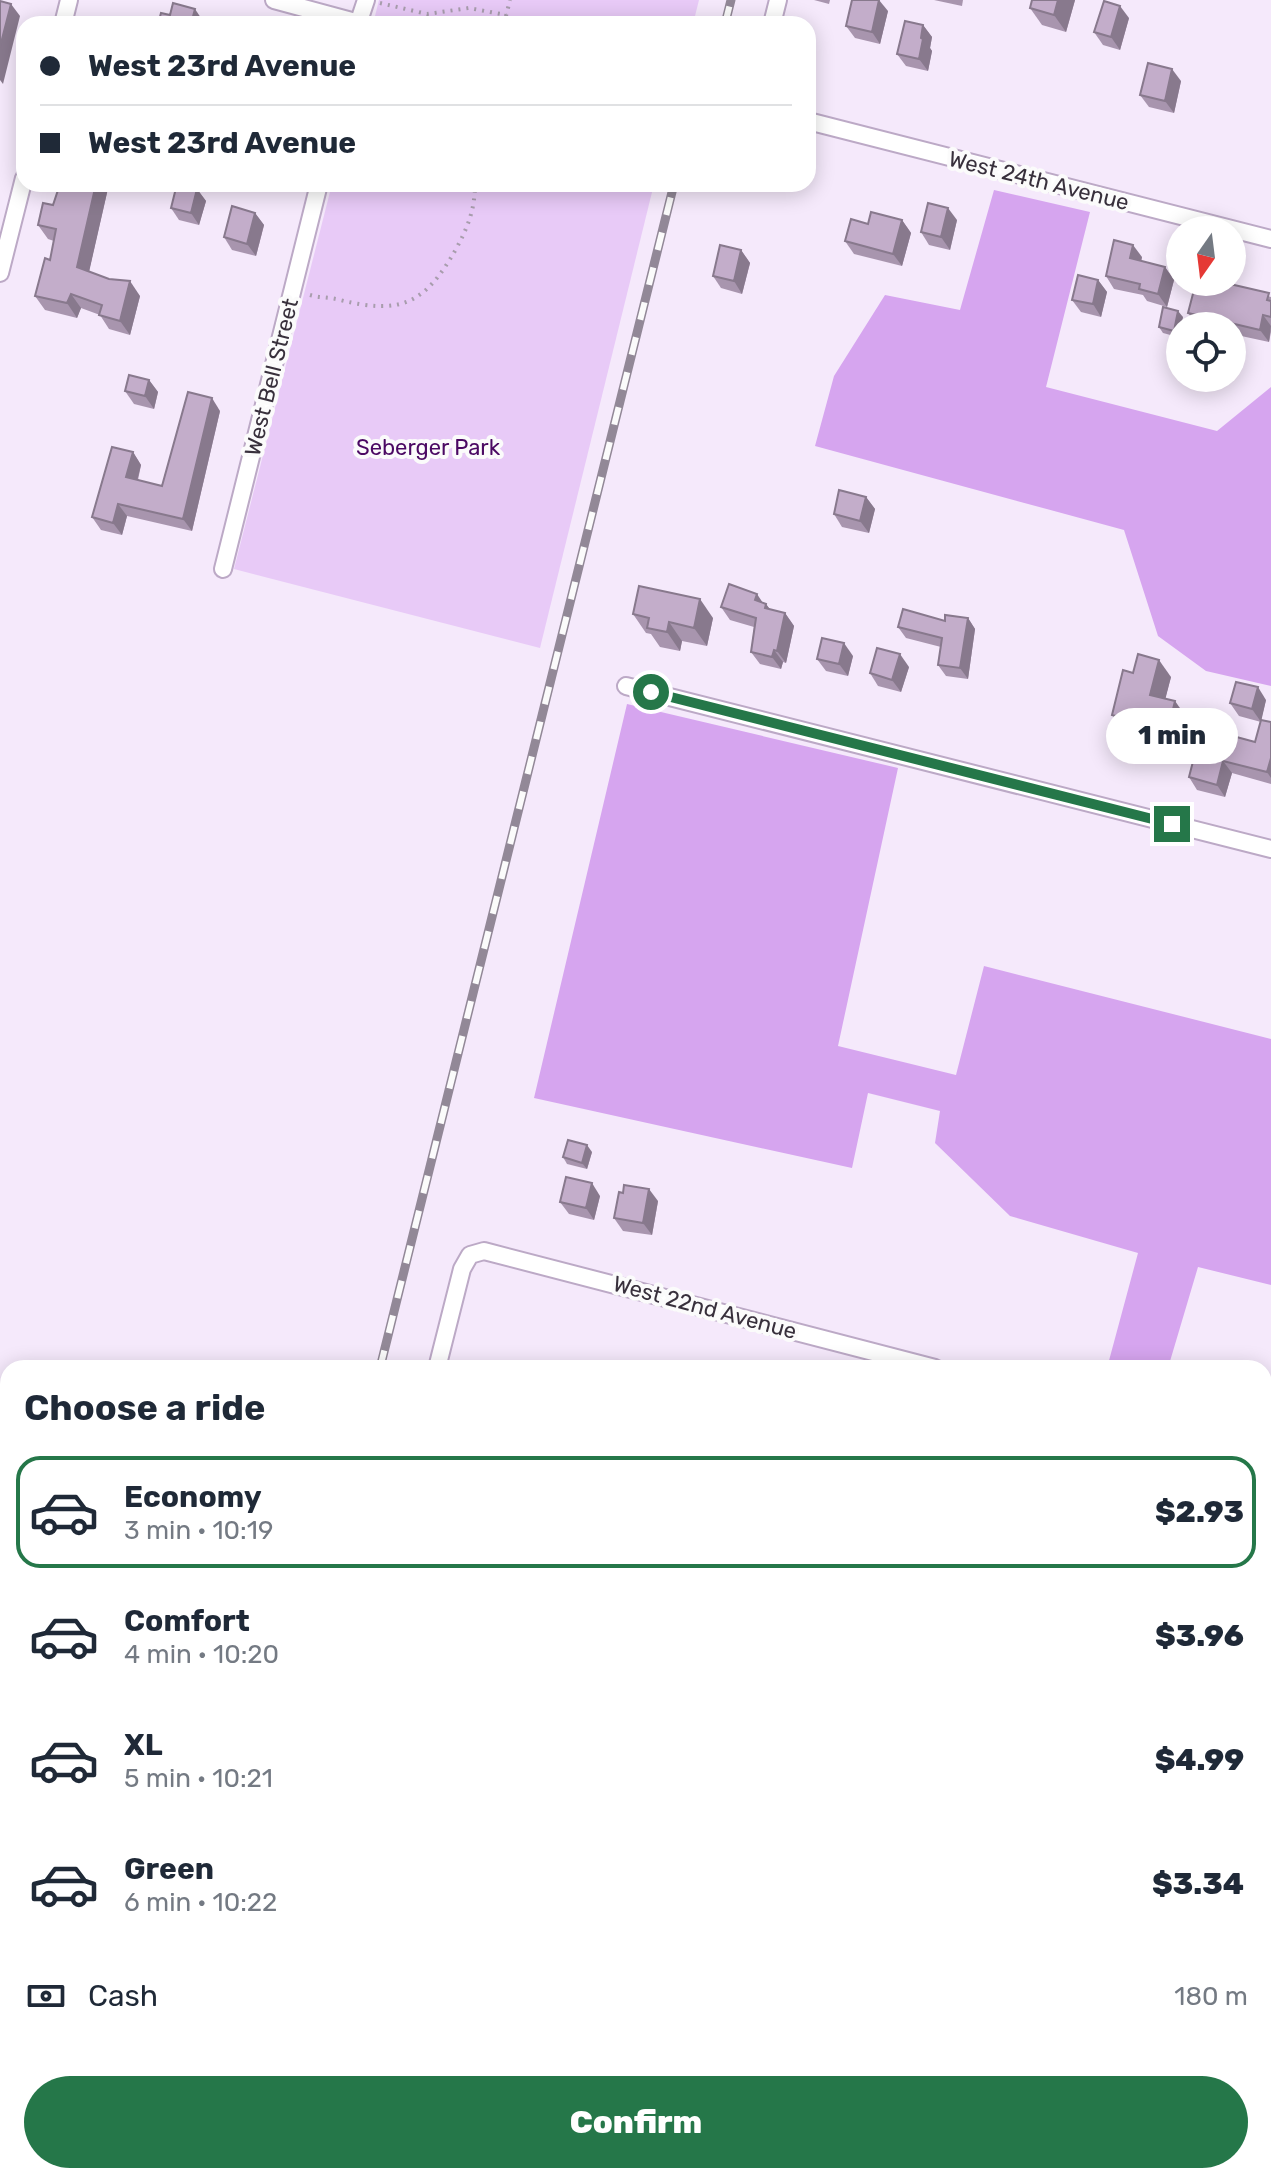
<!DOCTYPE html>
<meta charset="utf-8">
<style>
:root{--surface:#fff;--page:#f6f6f7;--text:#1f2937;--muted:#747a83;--line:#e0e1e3;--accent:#257749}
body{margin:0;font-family:Rubik,sans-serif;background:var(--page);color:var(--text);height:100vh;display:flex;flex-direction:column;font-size:30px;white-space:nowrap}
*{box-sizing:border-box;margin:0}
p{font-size:26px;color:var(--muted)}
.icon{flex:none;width:44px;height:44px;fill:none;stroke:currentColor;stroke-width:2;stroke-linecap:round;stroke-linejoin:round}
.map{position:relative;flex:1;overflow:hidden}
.side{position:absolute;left:0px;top:1360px;width:1272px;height:824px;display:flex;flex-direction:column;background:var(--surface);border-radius:24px 24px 0 0;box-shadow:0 4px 20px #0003}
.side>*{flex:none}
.hud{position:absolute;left:16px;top:16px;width:800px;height:176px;border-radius:24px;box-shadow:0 4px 20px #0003;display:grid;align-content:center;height:176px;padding:0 24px;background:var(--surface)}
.needle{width:52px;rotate:194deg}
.fabs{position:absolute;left:1166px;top:216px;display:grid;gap:16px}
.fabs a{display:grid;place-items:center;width:80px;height:80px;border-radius:50%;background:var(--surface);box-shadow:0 4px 20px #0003;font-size:40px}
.end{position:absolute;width:36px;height:36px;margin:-18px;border:10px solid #257749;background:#fff;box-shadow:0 0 0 4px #fff}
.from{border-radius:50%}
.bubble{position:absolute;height:56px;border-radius:28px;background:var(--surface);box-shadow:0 4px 20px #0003;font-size:26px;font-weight:800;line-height:56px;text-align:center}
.hud b{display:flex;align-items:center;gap:28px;height:76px;font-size:30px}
.hud b+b{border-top:2px solid var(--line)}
.hud i{width:20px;height:20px;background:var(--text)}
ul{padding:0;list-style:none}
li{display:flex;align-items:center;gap:24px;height:112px;margin:0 16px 12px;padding:0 8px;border:4px solid transparent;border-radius:24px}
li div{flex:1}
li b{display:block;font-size:30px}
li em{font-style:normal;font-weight:800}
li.on{border-color:var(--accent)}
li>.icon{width:72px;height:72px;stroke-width:1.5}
h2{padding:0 24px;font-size:36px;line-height:96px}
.pay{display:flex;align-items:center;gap:20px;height:88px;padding:0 24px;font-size:30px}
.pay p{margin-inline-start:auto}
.cta{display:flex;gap:16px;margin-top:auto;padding:16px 24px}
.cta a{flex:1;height:92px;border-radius:48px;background:var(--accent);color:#fff;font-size:32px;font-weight:800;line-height:92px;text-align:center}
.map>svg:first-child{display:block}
.industrial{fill:#e3e1f7}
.green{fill:#e8caf7}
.forest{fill:#d6a5ef}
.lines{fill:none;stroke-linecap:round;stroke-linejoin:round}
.lane-casing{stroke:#bca9c6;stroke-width:12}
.street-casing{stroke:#bca9c6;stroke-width:20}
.path{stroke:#a89dad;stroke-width:4;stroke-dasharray:2 6;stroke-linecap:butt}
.lane{stroke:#fff;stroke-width:8}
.street{stroke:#fff;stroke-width:16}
.rail-casing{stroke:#928897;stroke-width:9}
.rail{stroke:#fbfbfb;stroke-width:6;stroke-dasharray:18;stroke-linecap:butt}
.wall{fill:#a895ae}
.shaded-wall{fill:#88798d}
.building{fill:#c3adca;stroke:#88798d;stroke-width:2}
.route{stroke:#257749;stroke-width:10}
.labels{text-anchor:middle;stroke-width:8;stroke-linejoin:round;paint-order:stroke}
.street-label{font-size:22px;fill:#38303c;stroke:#fbfbfb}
.park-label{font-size:22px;fill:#4b0963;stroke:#fbfbfb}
</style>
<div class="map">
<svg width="1271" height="2184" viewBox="0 0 1271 2184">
<rect width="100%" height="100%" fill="#f5e9fb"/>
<!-- industrial -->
<polygon class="industrial" points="1264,2066 1271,2068 1271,2184 229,2184 231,2176 1264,2176"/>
<!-- green -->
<g class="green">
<polygon points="379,0 699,0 693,24 373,24"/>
<polygon points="332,184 654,184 540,648 234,569"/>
</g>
<!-- forest -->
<g class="forest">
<polygon points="994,190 1090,212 1046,387 1217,431 1271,387 1271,686 1206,671 1158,636 1124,530 815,446 834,376 885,295 960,310"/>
<polygon points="627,704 898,768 838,1046 956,1075 984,966 1271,1039 1271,1285 1198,1267 1168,1368 1107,1368 1138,1253 1010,1216 935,1143 940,1111 868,1093 852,1168 534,1098"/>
<polygon points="1264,1661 1271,1662 1271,1779 1264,1777"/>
</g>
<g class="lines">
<defs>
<g id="lane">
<polyline points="482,2176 514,2184"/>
<polyline points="328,2179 338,2176"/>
<polyline points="429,2184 431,2176"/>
<polyline points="594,2184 603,2176"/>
<polyline points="743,2184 745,2176"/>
</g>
<g id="street">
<polyline points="274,0 359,23"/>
<polyline points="63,24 69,0"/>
<polyline points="358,24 366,0"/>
<polyline points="772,24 778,0"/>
<polyline points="808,121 1271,239"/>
<polyline points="0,273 24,178"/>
<polyline points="223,569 319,184"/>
<polyline points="626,686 1271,849"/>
<polyline points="437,1368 462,1269 470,1255 484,1251 935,1368"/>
<polyline points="1264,1452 1271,1454"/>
<polyline points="1264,2058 1271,2060"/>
</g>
</defs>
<!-- lane casing -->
<use href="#lane" class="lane-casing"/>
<!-- street casing -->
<use href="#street" class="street-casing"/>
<!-- path -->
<g class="path">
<polyline points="380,3 427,14 469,8 506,15"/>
<polyline points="504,24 510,0"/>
<path d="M310 295C320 298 330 297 340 300 401 315 425 304 456 249 468 227 475 209 475 184"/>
</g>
<!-- lane -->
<use href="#lane" class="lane"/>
<!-- street -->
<use href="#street" class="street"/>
<defs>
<g id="rail">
<polyline points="725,24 731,0"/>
<polyline points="380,1368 674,184"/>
<polyline points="190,2184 192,2176"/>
</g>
</defs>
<!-- rail casing -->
<use href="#rail" class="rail-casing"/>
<!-- rail -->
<use href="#rail" class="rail"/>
</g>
<!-- wall -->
<g class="wall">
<polygon points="814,0 830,0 829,4"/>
<polygon points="934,0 963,0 962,6"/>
<polygon points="1032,0 1075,0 1066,32 1042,25 1030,8"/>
<polygon points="888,11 880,44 855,38 846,26"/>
<polygon points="1129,18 1120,50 1103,45 1094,32"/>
<polygon points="923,25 932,37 930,48 932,51 928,71 906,66 897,54"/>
<polygon points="1181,81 1174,113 1149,107 1140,95"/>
<polygon points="109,184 89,271 140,296 130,335 109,329 100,315 81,308 77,318 45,310 35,296 50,260 54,241 48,239 38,225 53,205"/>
<polygon points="197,189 206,201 199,225 179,220 171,208"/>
<polygon points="255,213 264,225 256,256 232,250 224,237"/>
<polygon points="902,220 911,233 902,266 854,254 845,241 868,224"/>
<polygon points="957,220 950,250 929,245 921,232"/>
<polygon points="741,250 750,263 742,294 721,288 713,276"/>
<polygon points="1142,257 1141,261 1165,267 1174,280 1167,307 1147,301 1143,295 1114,289 1106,276"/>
<polygon points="1098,280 1107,292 1101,317 1081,312 1072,300"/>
<polygon points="1231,282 1234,285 1271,297 1271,332 1269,342 1232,334 1232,326 1197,325 1188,313 1211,283"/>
<polygon points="1183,317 1178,337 1163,333 1159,327"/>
<polygon points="149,380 158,392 154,409 134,404 125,391"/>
<polygon points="220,411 192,531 127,516 122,535 101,530 92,517 133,452 141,465 138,480 162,486"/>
<polygon points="866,497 875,509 869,533 842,527 834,514"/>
<polygon points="763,603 766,604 770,610 785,613 794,626 786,663 783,662 781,669 760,664 751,652 754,627 730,620 721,607"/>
<polygon points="633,614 713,618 707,646 682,641 680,651 660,647 651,634 646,633"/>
<polygon points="968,618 975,629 968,679 946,676 938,665 941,647 906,638 898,627"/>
<polygon points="853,656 848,676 826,671 817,659"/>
<polygon points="909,667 901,692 878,686 870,673"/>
<polygon points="1133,673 1171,677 1165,699 1187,718 1180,747 1124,732 1112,715"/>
<polygon points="1266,700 1261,720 1271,722 1271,784 1232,773 1225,797 1197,790 1189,777 1255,742 1261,722 1239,716 1230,703"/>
<polygon points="592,1152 587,1169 567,1164 563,1157"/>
<polygon points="600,1196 594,1220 569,1214 560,1202"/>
<polygon points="658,1201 652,1235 623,1231 614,1218"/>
</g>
<!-- shaded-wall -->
<g class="shaded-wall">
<polygon points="879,0 888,11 880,44 872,32"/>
<polygon points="1058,0 1075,0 1066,32 1054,15"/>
<polygon points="11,4 20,16 3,84 0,80 0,47"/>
<polygon points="1120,6 1129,18 1120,50 1111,37"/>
<polygon points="195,9 203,21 203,24 191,24"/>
<polygon points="923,25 932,37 930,48 932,51 928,71 919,59 921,38"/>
<polygon points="1172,69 1181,81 1174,113 1165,101"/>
<polygon points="96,184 109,184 87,281 77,267"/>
<polygon points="197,189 206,201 199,225 191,213"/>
<polygon points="948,208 957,220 950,250 941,237"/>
<polygon points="255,213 264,225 256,256 247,244"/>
<polygon points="902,220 911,233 902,266 893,254"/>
<polygon points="1133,245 1142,257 1139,270 1130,258"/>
<polygon points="741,250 750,263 742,294 734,281"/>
<polygon points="1165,267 1174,280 1167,307 1158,294"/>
<polygon points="1098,280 1107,292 1101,317 1093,304"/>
<polygon points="130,281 140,296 130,335 120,321"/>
<polygon points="71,294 81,308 77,318 67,303"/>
<polygon points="1178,311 1183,317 1178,337 1174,331"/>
<polygon points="1263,315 1271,326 1269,342 1260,330"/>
<polygon points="149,380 158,392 154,409 145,396"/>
<polygon points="212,398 220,411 192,531 183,519"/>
<polygon points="133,452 141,465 135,489 126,477"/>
<polygon points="866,497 875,509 869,533 860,521"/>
<polygon points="118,504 127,516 122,535 113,523"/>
<polygon points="757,594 765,606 766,604 775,616 755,600"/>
<polygon points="700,599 713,618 707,646 694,628"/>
<polygon points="785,613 794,626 786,663 777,651"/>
<polygon points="968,618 975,629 968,679 960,668"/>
<polygon points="669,622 682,641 680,651 667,632"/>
<polygon points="844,643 853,656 848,676 839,664"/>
<polygon points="774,650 783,662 781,669 772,657"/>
<polygon points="900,654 909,667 901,692 892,680"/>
<polygon points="1159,660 1171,677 1162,712 1150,695"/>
<polygon points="1258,687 1266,700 1261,722 1252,709"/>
<polygon points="1175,701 1187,718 1180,747 1168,730"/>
<polygon points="1271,758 1271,778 1267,772"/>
<polygon points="1223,761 1232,773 1225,797 1217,785"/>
<polygon points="587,1145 592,1152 587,1169 582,1163"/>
<polygon points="592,1183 600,1196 594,1220 586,1208"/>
<polygon points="649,1189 658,1201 652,1235 643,1223"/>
<polygon points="710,2176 728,2176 726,2184 708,2184"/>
<polygon points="971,2176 994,2176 992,2184 969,2184"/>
</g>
<!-- building -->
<g class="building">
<polygon points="852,0 879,0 872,32 846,26"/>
<polygon points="1032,0 1058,0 1054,15 1030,8"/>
<polygon points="0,1 11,4 0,47"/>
<polygon points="1104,1 1120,6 1111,37 1094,32"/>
<polygon points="173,3 195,9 191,24 158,24 161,13 170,15"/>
<polygon points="905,21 923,25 921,38 923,39 919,59 897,54"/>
<polygon points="1148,63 1172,69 1165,101 1140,95"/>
<polygon points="60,184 96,184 77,267 109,279 130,281 120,321 99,315 102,305 71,294 67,303 35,296 45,258 50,260 56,229 38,225 43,203 53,205"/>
<polygon points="177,184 197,189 191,213 171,208"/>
<polygon points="928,203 948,208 941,237 921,232"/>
<polygon points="232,206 255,213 247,244 224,237"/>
<polygon points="871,212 902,220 893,254 845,241 851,219 868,224"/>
<polygon points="1114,240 1133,245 1130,258 1165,267 1158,294 1139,289 1140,284 1106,276"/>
<polygon points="720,245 741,250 734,281 713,276"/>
<polygon points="1078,275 1098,280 1093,304 1072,300"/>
<polygon points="1196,282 1211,283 1212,282 1231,282 1230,284 1269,293 1267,300 1271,301 1271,317 1263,315 1260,330 1188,313"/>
<polygon points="1163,307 1178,311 1174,331 1159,327"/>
<polygon points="129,375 149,380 145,396 125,391"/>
<polygon points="188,392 212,398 183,519 118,504 113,523 92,517 112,447 133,452 126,477 162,486"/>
<polygon points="839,490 866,497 860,521 834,514"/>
<polygon points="729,584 757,594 755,600 766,604 765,608 785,613 777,651 774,650 772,657 751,652 756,618 721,607"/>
<polygon points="639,586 700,599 694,628 669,622 667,632 647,628 649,618 633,614"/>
<polygon points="903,609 945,621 945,615 968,618 960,668 938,665 942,638 898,627"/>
<polygon points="822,638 844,643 839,664 817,659"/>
<polygon points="877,648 900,654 892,680 870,673"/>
<polygon points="1138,654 1159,660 1150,695 1175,701 1168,730 1112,715 1123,670 1133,673"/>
<polygon points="1236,682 1258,687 1252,709 1230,703"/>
<polygon points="1261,720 1271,722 1271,758 1267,772 1223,761 1217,785 1189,777 1199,738 1204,740 1207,729 1255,742"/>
<polygon points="568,1140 587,1145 582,1163 563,1157"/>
<polygon points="566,1177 592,1183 586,1208 560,1202"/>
<polygon points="624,1185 649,1189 643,1223 614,1218 619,1192 623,1193"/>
<polygon points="653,2176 710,2176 708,2184 650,2184"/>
<polygon points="912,2176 971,2176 969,2184 910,2184"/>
</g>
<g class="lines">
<!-- route -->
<polyline class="route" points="651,692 1172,824"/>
</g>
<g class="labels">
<!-- street labels -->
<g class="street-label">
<text transform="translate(1039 180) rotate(14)" y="8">West 24th Avenue</text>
<text transform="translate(271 377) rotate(-76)" y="8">West Bell Street</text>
<text transform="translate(705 1307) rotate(15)" y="8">West 22nd Avenue</text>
</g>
<!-- park labels -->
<g class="park-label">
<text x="428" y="455">Seberger Park</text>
</g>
</g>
</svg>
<div class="fabs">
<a><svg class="needle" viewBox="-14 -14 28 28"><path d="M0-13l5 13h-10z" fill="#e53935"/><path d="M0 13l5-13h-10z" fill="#747a83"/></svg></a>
<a><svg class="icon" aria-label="locate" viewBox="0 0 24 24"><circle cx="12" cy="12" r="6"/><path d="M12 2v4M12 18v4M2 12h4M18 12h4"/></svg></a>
</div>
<i class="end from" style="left:651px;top:692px"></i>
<i class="end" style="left:1172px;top:824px"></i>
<div class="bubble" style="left:1106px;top:708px;width:132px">1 min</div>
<div class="hud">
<b><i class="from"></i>West 23rd Avenue</b>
<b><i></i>West 23rd Avenue</b>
</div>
<section class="side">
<h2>Choose a ride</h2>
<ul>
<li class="on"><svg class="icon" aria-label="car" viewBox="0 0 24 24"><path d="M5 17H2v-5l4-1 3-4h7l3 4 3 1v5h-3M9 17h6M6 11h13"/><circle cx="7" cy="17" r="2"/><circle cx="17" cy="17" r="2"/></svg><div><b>Economy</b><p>3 min · 10:19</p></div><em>$2.93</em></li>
<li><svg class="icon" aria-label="car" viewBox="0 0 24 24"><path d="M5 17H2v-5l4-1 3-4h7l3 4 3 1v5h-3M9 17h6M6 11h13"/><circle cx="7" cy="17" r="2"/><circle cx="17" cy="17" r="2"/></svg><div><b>Comfort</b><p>4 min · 10:20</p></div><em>$3.96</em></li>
<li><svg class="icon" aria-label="car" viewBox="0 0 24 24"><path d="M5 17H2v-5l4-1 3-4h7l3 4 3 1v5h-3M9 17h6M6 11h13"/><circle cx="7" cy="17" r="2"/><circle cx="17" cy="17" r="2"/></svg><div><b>XL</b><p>5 min · 10:21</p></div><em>$4.99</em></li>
<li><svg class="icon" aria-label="car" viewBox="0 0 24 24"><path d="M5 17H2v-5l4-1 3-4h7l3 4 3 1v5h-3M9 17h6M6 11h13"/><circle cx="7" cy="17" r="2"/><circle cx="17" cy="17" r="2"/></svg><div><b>Green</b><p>6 min · 10:22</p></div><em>$3.34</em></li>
</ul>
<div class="pay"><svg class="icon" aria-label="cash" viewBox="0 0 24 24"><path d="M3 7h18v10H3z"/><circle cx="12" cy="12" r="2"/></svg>Cash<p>180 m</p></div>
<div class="cta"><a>Confirm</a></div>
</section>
</div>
